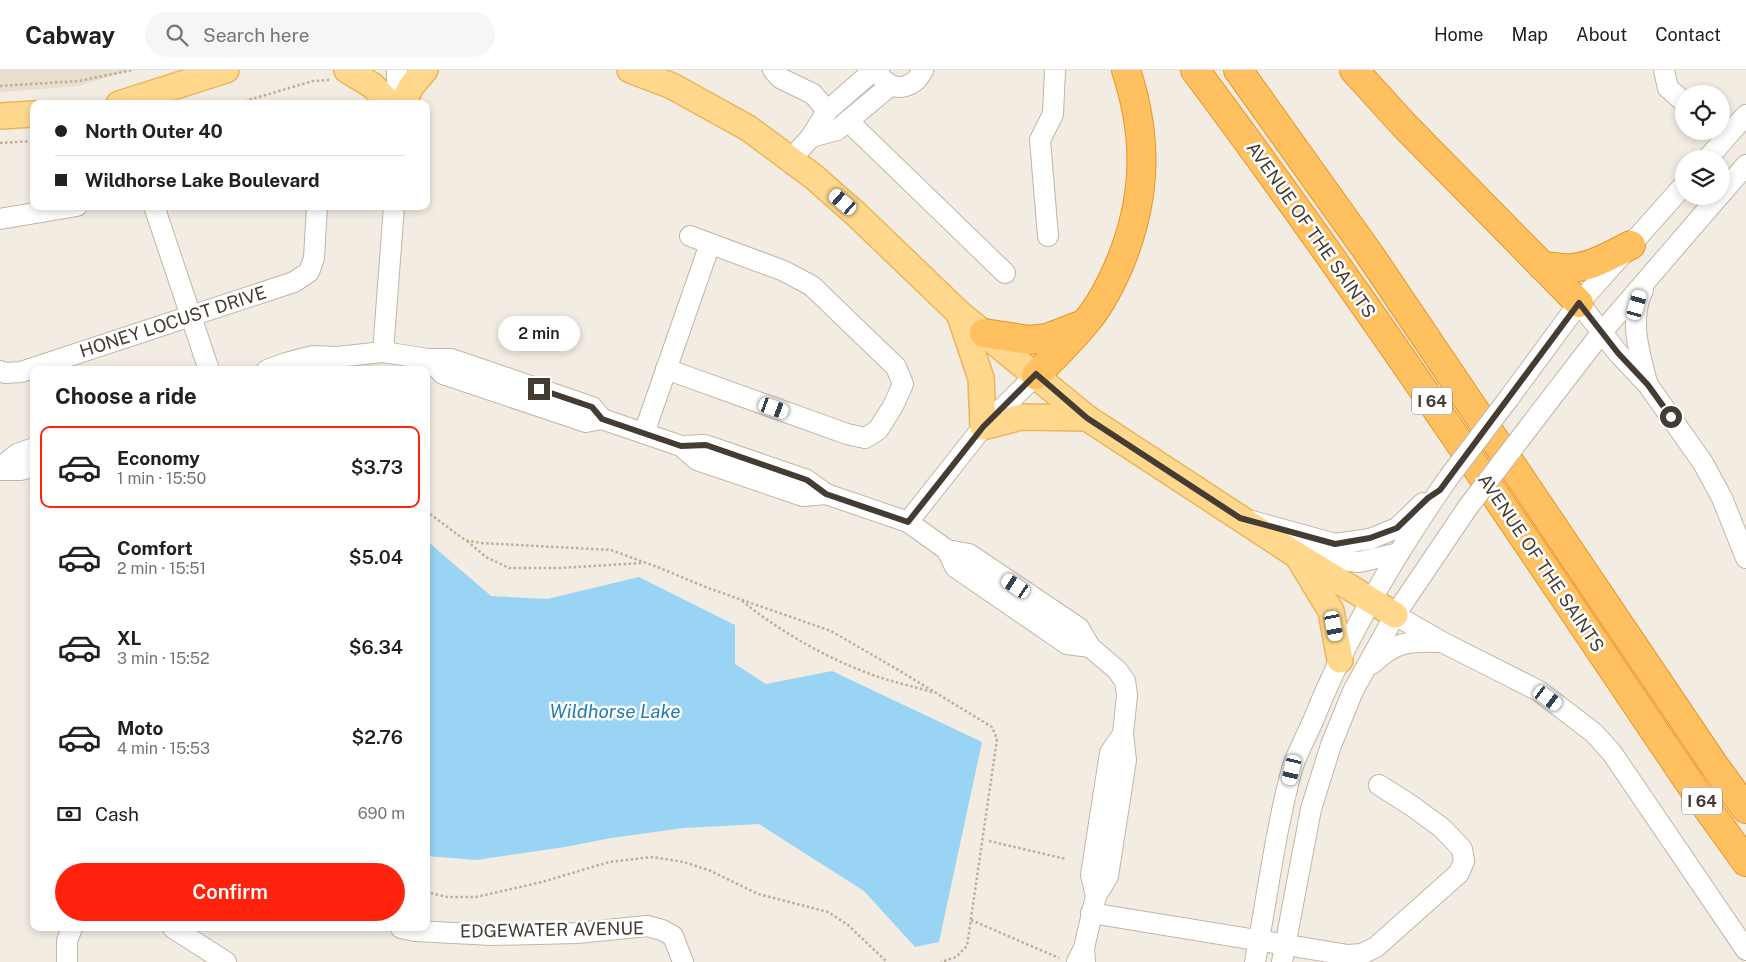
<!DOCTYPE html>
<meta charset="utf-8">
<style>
:root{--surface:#fff;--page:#f6f6f6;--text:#202124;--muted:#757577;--line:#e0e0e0;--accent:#ff220c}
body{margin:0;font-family:"Public Sans",sans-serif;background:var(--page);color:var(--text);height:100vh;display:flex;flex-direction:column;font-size:19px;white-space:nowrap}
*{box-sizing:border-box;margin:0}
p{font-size:16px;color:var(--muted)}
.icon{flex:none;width:28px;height:28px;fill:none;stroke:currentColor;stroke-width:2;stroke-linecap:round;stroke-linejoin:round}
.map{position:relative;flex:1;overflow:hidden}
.details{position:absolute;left:30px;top:296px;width:400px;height:565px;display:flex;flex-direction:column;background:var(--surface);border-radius:10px;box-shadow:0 2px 8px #0003}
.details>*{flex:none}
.hud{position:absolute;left:30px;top:30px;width:400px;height:110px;border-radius:10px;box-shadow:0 2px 8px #0003;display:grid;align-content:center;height:110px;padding:0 25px;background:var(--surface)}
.tools{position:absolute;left:1675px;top:15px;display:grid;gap:10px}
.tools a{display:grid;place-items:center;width:55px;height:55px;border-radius:50%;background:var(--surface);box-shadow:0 2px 8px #0003;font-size:25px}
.end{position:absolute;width:22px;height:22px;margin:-11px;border:6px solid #443c32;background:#fff;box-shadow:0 0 0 2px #fff}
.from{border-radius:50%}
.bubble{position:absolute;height:35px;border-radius:18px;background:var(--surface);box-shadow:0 2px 8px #0003;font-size:16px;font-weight:600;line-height:35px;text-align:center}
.car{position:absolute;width:15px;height:30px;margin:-15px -8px;border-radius:6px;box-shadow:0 0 4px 1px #0007;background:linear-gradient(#fff 24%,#345 0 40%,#fff 0 76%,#345 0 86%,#fff 0)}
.hud b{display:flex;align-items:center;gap:18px;height:48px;font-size:19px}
.hud b+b{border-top:1px solid var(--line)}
.hud i{width:12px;height:12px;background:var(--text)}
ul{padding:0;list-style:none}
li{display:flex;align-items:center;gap:15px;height:82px;margin:0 10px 8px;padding:0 15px;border:2px solid transparent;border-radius:10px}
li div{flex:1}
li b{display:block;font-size:19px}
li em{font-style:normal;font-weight:600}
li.active{border-color:var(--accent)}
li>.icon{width:45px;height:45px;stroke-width:1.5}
h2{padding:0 25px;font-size:22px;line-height:60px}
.pay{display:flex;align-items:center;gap:12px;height:55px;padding:0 25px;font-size:19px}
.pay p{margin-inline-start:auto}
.primary-button{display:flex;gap:10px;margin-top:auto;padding:10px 25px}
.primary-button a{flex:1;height:58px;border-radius:30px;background:var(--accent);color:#fff;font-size:20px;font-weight:600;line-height:58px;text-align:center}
header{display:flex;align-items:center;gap:30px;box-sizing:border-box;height:70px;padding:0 25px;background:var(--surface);border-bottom:1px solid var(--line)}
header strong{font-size:24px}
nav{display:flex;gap:28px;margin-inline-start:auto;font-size:18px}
.search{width:350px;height:45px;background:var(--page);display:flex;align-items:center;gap:12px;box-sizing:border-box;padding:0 18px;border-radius:28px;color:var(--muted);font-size:19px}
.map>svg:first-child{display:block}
.residential{fill:#e7decf}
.water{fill:#99d4f5}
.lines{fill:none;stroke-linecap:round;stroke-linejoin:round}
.minor-casing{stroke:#c1b6a7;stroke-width:22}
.major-casing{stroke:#ebb657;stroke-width:28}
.highway-casing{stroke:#e79527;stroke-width:30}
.path{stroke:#c1af94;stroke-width:2.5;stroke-dasharray:2.5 2.5;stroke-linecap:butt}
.minor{stroke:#fff;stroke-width:20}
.major{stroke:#ffd88e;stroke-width:25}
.highway{stroke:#ffc160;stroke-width:28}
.minor-bridge-casing{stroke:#c1b6a7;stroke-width:22;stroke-linecap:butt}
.minor-bridge{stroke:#fff;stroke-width:20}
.route{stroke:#443c32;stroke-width:6}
.labels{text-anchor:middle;stroke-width:5;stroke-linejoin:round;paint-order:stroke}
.shield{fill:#fff;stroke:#7c7670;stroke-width:1}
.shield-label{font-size:16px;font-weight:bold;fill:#443c32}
.street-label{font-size:18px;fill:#443c32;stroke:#fff}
.water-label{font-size:19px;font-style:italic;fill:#247bae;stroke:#fff}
</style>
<header>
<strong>Cabway</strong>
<div class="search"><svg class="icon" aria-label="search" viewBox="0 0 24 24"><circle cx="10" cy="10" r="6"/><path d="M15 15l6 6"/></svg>Search here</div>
<nav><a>Home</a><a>Map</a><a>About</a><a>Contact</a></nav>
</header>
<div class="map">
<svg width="1746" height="892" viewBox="0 0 1746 892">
<rect width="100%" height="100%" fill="#f2ece2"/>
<!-- residential -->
<polygon class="residential" points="0,0 130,0 79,16 2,22 0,22"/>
<!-- water -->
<polygon class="water" points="426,470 491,526 547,529 639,507 735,555 735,594 766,614 832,601 982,672 939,872 915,877 864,821 759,754 684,758 611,768 565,777 476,790 426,786"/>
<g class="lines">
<defs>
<g id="minor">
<polyline points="773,0 780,8 813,24 827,41"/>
<polyline points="1664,0 1668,18 1684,32"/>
<path d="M882 8C895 24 915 17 923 0"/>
<polyline points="397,34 397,0"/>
<polyline points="848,51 1005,203"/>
<polyline points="811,67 837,60 891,15"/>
<polyline points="791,89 811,67 827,41 874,0"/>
<polyline points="1707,89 1746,45"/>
<polyline points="1721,124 1746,95"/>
<polyline points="154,136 209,300"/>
<polyline points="0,149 77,136"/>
<polyline points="1048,166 1040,70 1053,44 1055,0"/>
<path d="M1643 220C1628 250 1640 283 1647 313"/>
<polyline points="1579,233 1618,283 1648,315 1703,393 1722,428 1746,488"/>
<polyline points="383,282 394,136"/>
<polyline points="337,287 383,282 428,289"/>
<polyline points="666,299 847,364 865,368 878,360 893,336 903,314 896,297 812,216 784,201 690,166"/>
<polyline points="267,300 286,293 313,286 337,287 322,300"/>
<polyline points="0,301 5,303 21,302 294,212 309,202 314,188 317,136"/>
<polyline points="1509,328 1579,233 1684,115"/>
<polyline points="602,349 592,337 451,289 428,289 443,304 586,352 602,349 681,376"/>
<polyline points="1529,357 1602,262 1719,126"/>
<polyline points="644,363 710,174"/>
<polyline points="0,398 17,384 34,378"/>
<polyline points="0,400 21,400 34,396"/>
<polyline points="826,424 803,426 697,390 681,376 705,375 807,410 826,424 908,452 947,480"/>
<polyline points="1252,451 1335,474 1370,469 1397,458 1423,433"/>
<polyline points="908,452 983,357 1036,305"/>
<polyline points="1300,485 1359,492 1399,483"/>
<polyline points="1395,545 1442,572 1539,621 1594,663 1612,683 1746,880"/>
<polyline points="1090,577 1067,574 955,497 947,480 969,484 1079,558 1090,577 1117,600 1125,611 1127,625 1123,664"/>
<path d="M1372 594C1395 572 1407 571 1438 572"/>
<polyline points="1091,843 1348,885 1362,884 1376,877 1459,803 1464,791 1462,779 1442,758 1412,736 1379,715"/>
<polyline points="173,858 226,892"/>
<polyline points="401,858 415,861 492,865 577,863 647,856 662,860 673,866 683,892"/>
<polyline points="1084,878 1096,826 1108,806 1126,690 1123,664 1110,683 1091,805 1096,826"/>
<polyline points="67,892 67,871 72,858"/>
<polyline points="1077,892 1084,878 1085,892"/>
<path d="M1255 892C1267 828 1275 762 1292 699 1297 683 1306 667 1313 651 1347 565 1396 483 1449 407"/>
<polyline points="1282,892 1311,739 1331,675 1353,621 1395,545 1468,437"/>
</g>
<g id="major">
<polyline points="347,0 373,16 390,34"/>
<polyline points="630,0 672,16 748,58 814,107 857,145 959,243 1087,348 1295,484 1395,545"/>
<polyline points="119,34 226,0"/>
<polyline points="402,34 412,15 425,0"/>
<polyline points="0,46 34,44"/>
<polyline points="959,243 981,308 983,357 1021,347 1087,348"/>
<polyline points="1300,490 1331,541 1340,590"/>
</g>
<g id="highway">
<path d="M1195 0C1370 234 1531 479 1695 721L1746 792"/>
<polyline points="1238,0 1370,185 1714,695 1746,739"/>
<polyline points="1354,0 1404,55 1579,233"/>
<path d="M1542 196C1552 196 1563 199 1573 198 1593 196 1613 184 1631 175"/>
<polyline points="984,263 1029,270 1047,268 1078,256"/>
<path d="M1036 305C1053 288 1071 271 1086 252 1101 235 1111 214 1120 193 1147 127 1148 67 1126 0"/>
</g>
</defs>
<!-- minor casing -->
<use href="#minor" class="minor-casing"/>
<!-- major casing -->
<use href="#major" class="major-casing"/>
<!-- highway casing -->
<use href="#highway" class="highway-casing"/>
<!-- path -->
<g class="path">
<polyline points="0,16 79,11 132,0"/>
<polyline points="235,34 313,11 330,10"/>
<polyline points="0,73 34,71"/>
<polyline points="426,441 465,470 481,473 611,480 660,498 708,518 831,561 895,598 992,657 997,669 967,876 956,887 941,892"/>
<polyline points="467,471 486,487 509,498 560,498 643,493"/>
<path d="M742 531C781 562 826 588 873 605 892 612 912 616 932 622"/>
<polyline points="989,771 1066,789"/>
<polyline points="426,822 447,827 476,827 542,812 609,792 652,787 684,792 711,801 758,824 828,842 848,855 887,892"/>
<polyline points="971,850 1059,888"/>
</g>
<!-- minor -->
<use href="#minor" class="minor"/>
<!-- major -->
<use href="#major" class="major"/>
<!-- highway -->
<use href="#highway" class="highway"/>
<defs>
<g id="minor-bridge">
<polyline points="1449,407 1509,328"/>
<polyline points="1468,437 1529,357"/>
</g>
</defs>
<!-- minor-bridge casing -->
<use href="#minor-bridge" class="minor-bridge-casing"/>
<!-- minor-bridge -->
<use href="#minor-bridge" class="minor-bridge"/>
</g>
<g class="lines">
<!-- route -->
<polyline class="route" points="539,319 592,337 602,349 681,376 706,375 807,410 826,424 908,452 983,357 1036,304 1087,348 1240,448 1335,474 1370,468 1397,458 1428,428 1440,420 1579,233 1618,283 1648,315 1671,347"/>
</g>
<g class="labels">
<!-- shield labels -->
<g class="shield">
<rect x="1412" y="317.5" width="40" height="27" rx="4"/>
<rect x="1682" y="717.5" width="40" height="27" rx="4"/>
</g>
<g class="shield-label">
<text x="1432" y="337">I 64</text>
<text x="1702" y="737">I 64</text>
</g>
<!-- street labels -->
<g class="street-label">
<text transform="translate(1311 160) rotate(55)" y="6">AVENUE OF THE SAINTS</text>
<text transform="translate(173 252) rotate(-18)" y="6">HONEY LOCUST DRIVE</text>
<text transform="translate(1541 493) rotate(56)" y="6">AVENUE OF THE SAINTS</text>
<text transform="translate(552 860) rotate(-1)" y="6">EDGEWATER AVENUE</text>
</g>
<!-- water labels -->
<g class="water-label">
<text x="615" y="648">Wildhorse Lake</text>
</g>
</g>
</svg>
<div class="tools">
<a><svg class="icon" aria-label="locate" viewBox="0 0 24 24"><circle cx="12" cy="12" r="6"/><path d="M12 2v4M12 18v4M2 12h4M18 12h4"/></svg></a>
<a><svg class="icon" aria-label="layers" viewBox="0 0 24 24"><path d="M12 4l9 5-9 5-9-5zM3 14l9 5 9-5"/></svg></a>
</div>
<i class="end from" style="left:1671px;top:347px"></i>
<i class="end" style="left:539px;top:319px"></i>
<div class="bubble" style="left:498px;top:246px;width:82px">2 min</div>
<i class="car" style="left:843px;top:132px;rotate:311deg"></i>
<i class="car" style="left:1637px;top:235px;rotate:16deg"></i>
<i class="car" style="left:774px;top:338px;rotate:110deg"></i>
<i class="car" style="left:1016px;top:516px;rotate:304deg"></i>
<i class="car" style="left:1334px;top:556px;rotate:169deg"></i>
<i class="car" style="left:1548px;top:628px;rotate:126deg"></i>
<i class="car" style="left:1292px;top:700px;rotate:193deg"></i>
<div class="hud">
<b><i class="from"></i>North Outer 40</b>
<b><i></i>Wildhorse Lake Boulevard</b>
</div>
<section class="details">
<h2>Choose a ride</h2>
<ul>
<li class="active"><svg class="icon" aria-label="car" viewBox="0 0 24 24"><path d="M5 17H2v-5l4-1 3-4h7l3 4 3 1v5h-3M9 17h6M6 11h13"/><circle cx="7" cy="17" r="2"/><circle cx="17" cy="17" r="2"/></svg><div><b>Economy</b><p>1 min · 15:50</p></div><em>$3.73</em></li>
<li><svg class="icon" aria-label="car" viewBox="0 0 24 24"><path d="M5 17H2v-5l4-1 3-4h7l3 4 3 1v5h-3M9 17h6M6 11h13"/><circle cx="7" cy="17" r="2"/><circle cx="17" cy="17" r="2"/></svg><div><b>Comfort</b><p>2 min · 15:51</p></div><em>$5.04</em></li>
<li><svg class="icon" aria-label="car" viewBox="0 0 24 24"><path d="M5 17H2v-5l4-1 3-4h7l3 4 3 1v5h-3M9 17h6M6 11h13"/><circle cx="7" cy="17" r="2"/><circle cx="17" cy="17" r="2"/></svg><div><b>XL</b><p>3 min · 15:52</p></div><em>$6.34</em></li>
<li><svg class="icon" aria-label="car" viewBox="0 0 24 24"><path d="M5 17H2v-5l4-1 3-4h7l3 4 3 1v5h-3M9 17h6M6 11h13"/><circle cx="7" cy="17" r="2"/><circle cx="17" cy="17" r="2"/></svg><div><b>Moto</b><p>4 min · 15:53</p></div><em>$2.76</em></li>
</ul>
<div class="pay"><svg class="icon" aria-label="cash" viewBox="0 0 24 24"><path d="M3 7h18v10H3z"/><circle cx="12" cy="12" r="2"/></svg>Cash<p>690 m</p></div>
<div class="primary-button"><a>Confirm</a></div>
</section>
</div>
